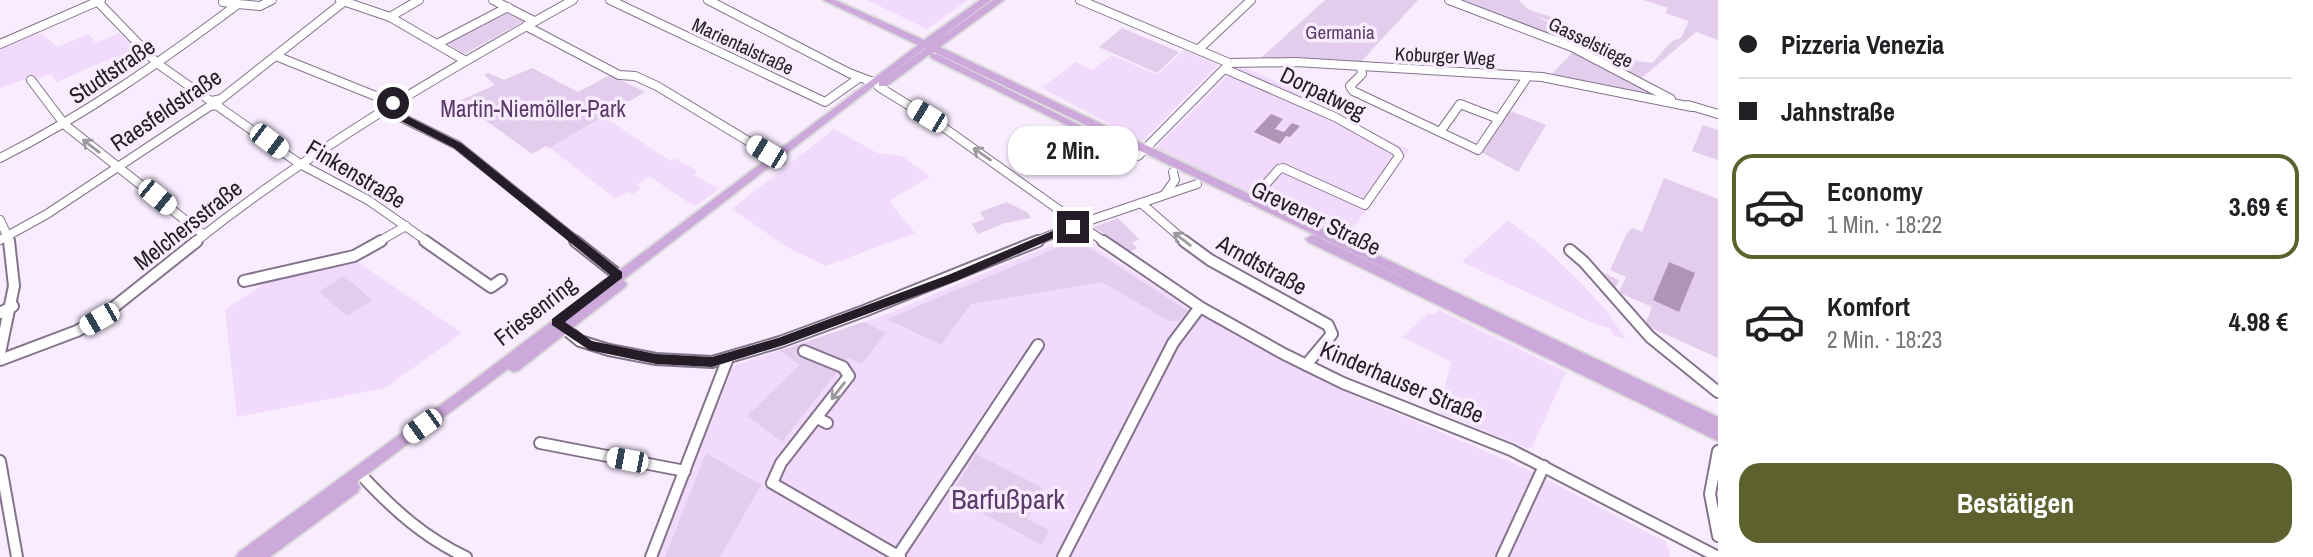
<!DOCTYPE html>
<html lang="de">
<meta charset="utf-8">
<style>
:root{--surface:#fff;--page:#f2f2f2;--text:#202124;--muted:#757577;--line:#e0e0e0;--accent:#5d612e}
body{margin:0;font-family:"Archivo Narrow",sans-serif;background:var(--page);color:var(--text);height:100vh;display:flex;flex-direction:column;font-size:26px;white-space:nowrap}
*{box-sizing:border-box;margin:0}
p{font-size:23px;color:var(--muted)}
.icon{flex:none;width:38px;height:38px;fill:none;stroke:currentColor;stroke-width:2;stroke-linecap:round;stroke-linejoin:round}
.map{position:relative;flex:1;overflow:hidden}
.sheet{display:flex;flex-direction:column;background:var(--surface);width:595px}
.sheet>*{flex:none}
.guide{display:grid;align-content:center;height:154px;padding:0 21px;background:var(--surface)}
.end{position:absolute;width:32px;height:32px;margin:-16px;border:9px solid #241d27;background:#fff;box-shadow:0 0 0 4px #fff}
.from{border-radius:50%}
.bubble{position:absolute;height:49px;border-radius:21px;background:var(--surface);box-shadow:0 2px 5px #0004;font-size:23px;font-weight:700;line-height:49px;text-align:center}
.car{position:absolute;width:21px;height:42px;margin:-21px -10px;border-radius:9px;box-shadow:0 0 5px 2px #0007;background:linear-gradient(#fff 24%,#345 0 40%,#fff 0 76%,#345 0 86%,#fff 0)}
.guide b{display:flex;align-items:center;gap:24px;height:66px;font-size:26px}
.guide b+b{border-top:2px solid var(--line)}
.guide i{width:18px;height:18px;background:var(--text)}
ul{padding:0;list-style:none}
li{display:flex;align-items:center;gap:21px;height:105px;margin:0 14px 10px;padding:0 7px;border:4px solid transparent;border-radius:21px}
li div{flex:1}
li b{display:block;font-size:26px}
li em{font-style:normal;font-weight:700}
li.on{border-color:var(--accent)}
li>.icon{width:63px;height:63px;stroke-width:1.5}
.button{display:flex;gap:14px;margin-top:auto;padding:14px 21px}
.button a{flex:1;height:80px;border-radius:21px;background:var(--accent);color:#fff;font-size:28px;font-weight:700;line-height:80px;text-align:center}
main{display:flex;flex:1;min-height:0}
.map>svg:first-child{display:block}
.built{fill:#f2dafd}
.green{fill:#e3ccec;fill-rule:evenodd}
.water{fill:#ae95b8}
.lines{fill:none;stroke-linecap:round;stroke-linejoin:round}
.minor-far1-casing{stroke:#85738d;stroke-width:10}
.minor-casing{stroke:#85738d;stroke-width:14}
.major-casing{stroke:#dcdbdc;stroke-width:4}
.minor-far1{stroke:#fff;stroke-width:8}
.minor{stroke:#fff;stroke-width:10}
.major{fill:#cda9db;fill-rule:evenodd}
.oneway{stroke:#9c999e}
.route{fill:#241d27}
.labels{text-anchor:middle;stroke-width:7;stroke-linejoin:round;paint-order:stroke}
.far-park-label{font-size:19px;fill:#5c3a6a;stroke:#f8ecfe}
.far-street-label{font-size:19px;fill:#241d27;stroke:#f8ecfe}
.street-label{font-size:23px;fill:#241d27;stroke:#f8ecfe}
.park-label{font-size:23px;fill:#5c3a6a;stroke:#f8ecfe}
.near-park-label{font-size:28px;fill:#5c3a6a;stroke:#f8ecfe}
</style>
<main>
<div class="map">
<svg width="1718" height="557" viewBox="0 0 1718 557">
<rect width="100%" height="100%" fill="#f8ecfe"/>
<!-- built -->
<g class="built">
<polygon points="867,0 968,0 927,29"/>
<polygon points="38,32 58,47 88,34 96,43 120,33 139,56 116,67 107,60 57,82 51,74 29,82 26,79 0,88 0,47"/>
<polygon points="1184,50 1218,65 1142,141 1042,88 1075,62 1092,70 1112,55 1157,75"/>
<polygon points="1236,67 1247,69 1321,100 1318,106 1409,150 1346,238 1155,149"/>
<polygon points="604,117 670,161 675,158 697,171 694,175 719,189 697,205 692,205 649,176 637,185 641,188 632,195 627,192 616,199 550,148"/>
<polygon points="834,129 877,153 902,156 930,177 889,201 915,233 826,266 785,246 732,209"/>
<polygon points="1508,220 1548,251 1582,284 1604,308 1626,339 1615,336 1610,328 1597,325 1462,262"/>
<polygon points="1066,239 1085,241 1191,309 1274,356 1351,394 1527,469 1666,542 1670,557 657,557 733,366 882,316"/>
<polygon points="353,259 462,333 385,388 237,417 225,310 273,277"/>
<polygon points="1439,310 1566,372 1532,447 1527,448 1438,412 1451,362 1402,337 1429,313 1433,315"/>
</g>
<!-- green -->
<g class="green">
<polygon points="1325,0 1418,0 1358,65 1266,61 1262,57"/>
<polygon points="1451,0 1519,0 1529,10 1552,17 1552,22 1532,14 1557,27 1573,32 1567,44"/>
<polygon points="1644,0 1718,0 1718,40 1696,32 1638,81 1583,51 1589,42 1637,61 1652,63 1672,41 1681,38 1689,21 1665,13 1668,8"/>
<polygon points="507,10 526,20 464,54 445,42"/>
<polygon points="1122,28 1179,52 1157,73 1099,47"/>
<polygon points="1574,51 1677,103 1550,76"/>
<polygon points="532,68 578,92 610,75 645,92 550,148 546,146 532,154 459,101 495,85 484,75 488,73 504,80"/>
<polygon points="1508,110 1546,125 1518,172 1481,152"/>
<polygon points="1703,125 1718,130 1718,160 1692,151"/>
<path d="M1664 178 1718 199V358L1645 325 1652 307 1611 289 1597 270 1617 228 1628 233 1632 228 1642 232ZM1617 228 1627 233 1610 270 1626 277 1619 292 1614 290 1619 280 1597 270Z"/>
<polygon points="1007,202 1028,213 1031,218 1005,223 978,234 972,224 985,219 980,212"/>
<polygon points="1118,218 1139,239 1132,243 1137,248 1130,252 1094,227"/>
<polygon points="1064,245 1085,245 1188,311 1179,321 1169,321 1102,282 971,304 941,345 887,319"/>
<polygon points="344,276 372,300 347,316 319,292"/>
<polygon points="864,322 886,333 862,364 848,358 782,442 747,416 800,365 780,351"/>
<polygon points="706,453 761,485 720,557 665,557"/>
<polygon points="976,454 1043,488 1027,519 1049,530 1042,545 950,496"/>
</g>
<!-- water -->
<g class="water">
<polygon points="1271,114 1283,119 1275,129 1284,132 1292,123 1300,126 1290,137 1286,136 1280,144 1254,132"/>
<polygon points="1669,262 1695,273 1679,312 1653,300"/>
</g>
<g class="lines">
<defs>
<g id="minor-far1">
<polyline points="340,0 390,17 464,60"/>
<polyline points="493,0 534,21"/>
<polyline points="610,0 825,102 859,78"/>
<polyline points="708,0 849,73 873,82"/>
<polyline points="1080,0 1229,63 1296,62 1542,77 1692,107"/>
<polyline points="1449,0 1572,47 1671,99"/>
<polyline points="99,3 158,64 300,164 368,200 428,242"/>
<polyline points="238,4 260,6 272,0"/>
<polyline points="390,17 419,0"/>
<polyline points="526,26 619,75 635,76 657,86 781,161"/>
<polyline points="0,44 101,0"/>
<polyline points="437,44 508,7"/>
<polyline points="1199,49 1251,0"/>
<polyline points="276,56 393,103"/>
<polyline points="1361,67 1362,74 1350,86 1353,91 1478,150 1528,76"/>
<polyline points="1225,69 1335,117 1396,151 1399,156 1365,205 1283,168 1279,169 1251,201"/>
<polyline points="31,80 65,125 204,235"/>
<polyline points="879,87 936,122 1072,219 1074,226 1034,242"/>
<polyline points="212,101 221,99 346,0"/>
<polyline points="1688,105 1718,114"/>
<polyline points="384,109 457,145 578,242"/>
<polyline points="1440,132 1460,104 1499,119"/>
<polyline points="1138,156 1229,64"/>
<path d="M0 158C85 115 162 61 238 4L223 2 227 0"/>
<polyline points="1165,194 1175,180 1173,172"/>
<polyline points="1141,203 1186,242"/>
<polyline points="0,220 10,242"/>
<polyline points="0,240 47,214 210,106 218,105"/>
<path d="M195 242C312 149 442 73 573 0"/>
<polyline points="378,242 406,226"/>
<polyline points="1105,242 1084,228 1088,221 1197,184"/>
</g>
<g id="minor">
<polyline points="425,241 491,287 501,280"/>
<polyline points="575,241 618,275"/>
<polyline points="1103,241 1200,307 1284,354 1343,383 1511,450 1718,557"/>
<polyline points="1184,241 1210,260 1328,325 1332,334 1306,365"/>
<polyline points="1570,250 1584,262 1650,337 1718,392"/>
<polyline points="244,281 354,256 381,241"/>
<polyline points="0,313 13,306"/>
<polyline points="559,324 580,341 609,350 656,359 712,362 780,342 864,311 1038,241"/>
<polyline points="804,351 843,367 849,376 781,463 772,483 900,557"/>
<polyline points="0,353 14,286 9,241"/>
<polyline points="0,360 77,331 99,319 197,241"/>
<polyline points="817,418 827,423"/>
<polyline points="540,443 685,471"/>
<polyline points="1718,451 1710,494 1718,536"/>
<polyline points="0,461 17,557"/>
<path d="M364 478C394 510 425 538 466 557"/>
<polyline points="651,557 728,358"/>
<polyline points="897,557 1038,345"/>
<polyline points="1063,557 1173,343 1200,307"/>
<polyline points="1502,557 1544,466"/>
</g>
<path id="major" d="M823 0H835L924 40 980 0H991L932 44 993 0H1004L940 47 1718 417V441L1308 242 1306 239 1312 235 1316 236 1463 306 934 52 931 54H937L1114 142 1109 145 1105 144 931 58 930 54 887 86H879V82L623 280 627 284 625 287 518 371 513 372 508 369 357 482 360 487 358 492 270 557H236L239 552 462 389 918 45ZM925 48H926L881 81Z"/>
</defs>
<!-- minor-far1 casing -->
<use href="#minor-far1" class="minor-far1-casing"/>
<!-- minor casing -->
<use href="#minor" class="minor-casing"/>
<!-- major casing -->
<use href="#major" class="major-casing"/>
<!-- minor-far1 -->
<use href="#minor-far1" class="minor-far1"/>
<!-- minor -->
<use href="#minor" class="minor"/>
<!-- major -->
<use href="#major" class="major"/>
</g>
<!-- one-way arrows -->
<defs><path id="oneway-shaft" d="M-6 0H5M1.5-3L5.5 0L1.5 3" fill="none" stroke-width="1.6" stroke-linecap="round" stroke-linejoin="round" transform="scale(1.75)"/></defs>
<g class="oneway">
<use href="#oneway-shaft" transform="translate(91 146) rotate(-142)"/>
<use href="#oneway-shaft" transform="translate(982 154) rotate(-145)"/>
<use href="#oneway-shaft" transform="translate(1182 239) rotate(-143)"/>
<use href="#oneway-shaft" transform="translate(838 391) rotate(128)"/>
</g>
<!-- route -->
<polygon class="route" points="390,101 398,103 391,108 461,143 622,272 622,278 565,322 592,341 656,354 712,357 778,338 948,275 1069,224 1077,224 1079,227 956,281 784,345 712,367 656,364 589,350 552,325 552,319 610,275 454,148 381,111 381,107"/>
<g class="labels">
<!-- far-park labels -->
<g class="far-park-label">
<text x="1340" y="39">Germania</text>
</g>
<!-- far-street labels -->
<g class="far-street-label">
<text transform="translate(1591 42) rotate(26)" y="7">Gasselstiege</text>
<text transform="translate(743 46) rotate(25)" y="7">Marientalstraße</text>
<text transform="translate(1445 56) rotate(3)" y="7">Koburger Weg</text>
</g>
<!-- street labels -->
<g class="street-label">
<text transform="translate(112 71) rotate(-34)" y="8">Studtstraße</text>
<text transform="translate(1323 93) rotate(26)" y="8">Dorpatweg</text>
<text transform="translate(166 110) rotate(-34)" y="8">Raesfeldstraße</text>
<text transform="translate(356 174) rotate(31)" y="8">Finkenstraße</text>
<text transform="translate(1316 218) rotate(26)" y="8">Grevener Straße</text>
<text transform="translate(188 225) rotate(-38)" y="8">Melchersstraße</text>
<text transform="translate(1262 265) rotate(29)" y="8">Arndtstraße</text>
<text transform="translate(535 311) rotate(-38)" y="8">Friesenring</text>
<text transform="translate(1402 382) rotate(23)" y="8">Kinderhauser Straße</text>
</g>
<!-- park labels -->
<g class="park-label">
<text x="533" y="117">Martin-Niemöller-Park</text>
</g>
<!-- near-park labels -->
<g class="near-park-label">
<text x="1008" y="509">Barfußpark</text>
</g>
</g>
</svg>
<i class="end from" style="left:393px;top:103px"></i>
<i class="end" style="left:1073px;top:227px"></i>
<div class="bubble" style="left:1008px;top:126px;width:130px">2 Min.</div>
<i class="car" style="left:927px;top:116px;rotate:301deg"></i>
<i class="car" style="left:269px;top:141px;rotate:127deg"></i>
<i class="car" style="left:766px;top:152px;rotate:301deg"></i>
<i class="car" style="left:157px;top:197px;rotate:129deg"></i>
<i class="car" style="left:99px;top:319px;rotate:240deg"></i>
<i class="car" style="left:422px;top:426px;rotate:234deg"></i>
<i class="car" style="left:627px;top:460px;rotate:281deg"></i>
</div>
<section class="sheet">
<div class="guide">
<b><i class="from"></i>Pizzeria Venezia</b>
<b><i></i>Jahnstraße</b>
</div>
<ul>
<li class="on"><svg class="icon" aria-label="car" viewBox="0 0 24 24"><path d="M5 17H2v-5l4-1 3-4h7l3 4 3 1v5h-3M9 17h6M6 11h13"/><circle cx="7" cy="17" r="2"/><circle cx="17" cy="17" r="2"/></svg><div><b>Economy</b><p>1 Min. · 18:22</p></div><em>3.69 €</em></li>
<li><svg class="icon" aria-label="car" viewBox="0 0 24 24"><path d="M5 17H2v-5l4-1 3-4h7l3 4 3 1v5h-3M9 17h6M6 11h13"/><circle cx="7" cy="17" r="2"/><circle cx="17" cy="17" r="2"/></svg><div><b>Komfort</b><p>2 Min. · 18:23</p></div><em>4.98 €</em></li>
</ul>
<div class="button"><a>Bestätigen</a></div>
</section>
</main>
